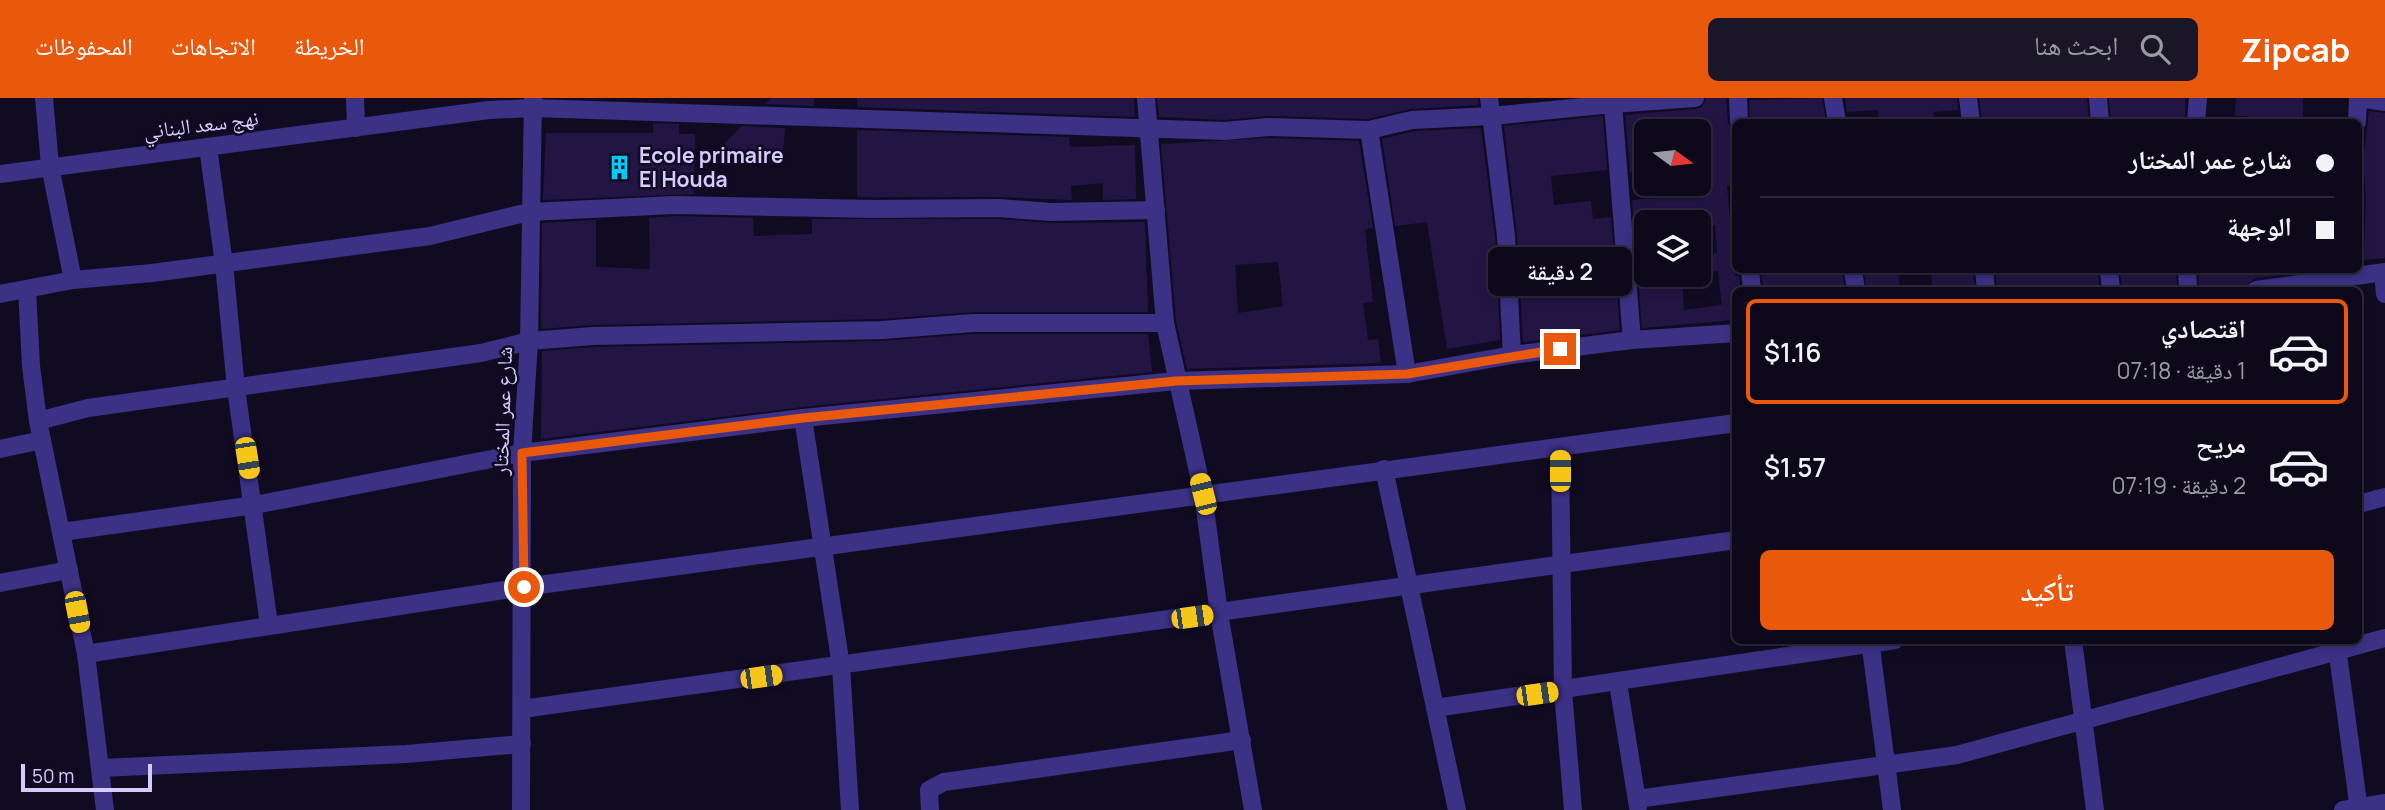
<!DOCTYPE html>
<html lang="ar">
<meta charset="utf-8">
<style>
:root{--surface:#0d081a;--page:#1b1627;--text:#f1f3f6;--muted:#9a9aa2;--line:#2d2939;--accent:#ea580c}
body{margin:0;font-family:Manrope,"Noto Naskh Arabic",sans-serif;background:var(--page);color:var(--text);direction:rtl;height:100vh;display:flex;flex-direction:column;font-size:26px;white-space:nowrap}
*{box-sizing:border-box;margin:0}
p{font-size:23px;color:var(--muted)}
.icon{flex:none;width:38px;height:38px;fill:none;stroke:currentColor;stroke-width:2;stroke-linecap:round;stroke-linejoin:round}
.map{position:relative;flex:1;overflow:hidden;direction:ltr}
.panel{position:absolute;left:1732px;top:189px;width:630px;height:357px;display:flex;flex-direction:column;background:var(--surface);border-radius:10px;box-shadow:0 4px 10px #0003,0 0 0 2px var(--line);direction:rtl}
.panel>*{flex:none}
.guide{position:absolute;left:1732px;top:21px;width:630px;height:154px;border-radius:10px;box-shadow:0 4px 10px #0003,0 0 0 2px var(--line);direction:rtl;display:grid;align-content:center;height:154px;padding:0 28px;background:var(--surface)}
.needle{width:46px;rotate:105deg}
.fabs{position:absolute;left:1634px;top:21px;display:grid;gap:14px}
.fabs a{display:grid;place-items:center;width:77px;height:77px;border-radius:10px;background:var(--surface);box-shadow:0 4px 10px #0003,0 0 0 2px var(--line);font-size:35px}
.scale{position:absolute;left:21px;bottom:18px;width:131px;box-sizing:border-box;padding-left:7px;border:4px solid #d5cbff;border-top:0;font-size:19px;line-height:24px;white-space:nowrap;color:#d5cbff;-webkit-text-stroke:5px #110b22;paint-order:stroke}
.end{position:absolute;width:32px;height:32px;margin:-16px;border:9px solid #ea580c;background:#fff;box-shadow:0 0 0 4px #fff}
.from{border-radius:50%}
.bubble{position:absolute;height:49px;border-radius:10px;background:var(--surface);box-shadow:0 4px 10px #0003,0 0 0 2px var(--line);font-size:23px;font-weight:600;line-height:49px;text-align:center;direction:rtl}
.car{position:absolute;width:21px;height:42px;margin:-21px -10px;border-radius:9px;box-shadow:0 0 5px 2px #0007;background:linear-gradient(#f5c518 24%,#345 0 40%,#f5c518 0 76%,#345 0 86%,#f5c518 0)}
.guide b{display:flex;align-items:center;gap:24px;height:66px;font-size:26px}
.guide b+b{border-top:2px solid var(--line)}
.guide i{width:18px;height:18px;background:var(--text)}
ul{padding:12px 0 0;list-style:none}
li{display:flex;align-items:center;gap:21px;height:105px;margin:0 14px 10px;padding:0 14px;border:4px solid transparent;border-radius:10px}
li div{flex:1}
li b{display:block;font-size:26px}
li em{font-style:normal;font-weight:600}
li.active{border-color:var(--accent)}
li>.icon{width:63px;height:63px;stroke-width:1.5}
.button{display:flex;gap:14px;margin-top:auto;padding:14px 28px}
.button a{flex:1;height:80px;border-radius:10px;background:var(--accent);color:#fff;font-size:28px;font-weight:600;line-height:80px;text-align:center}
header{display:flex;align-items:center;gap:42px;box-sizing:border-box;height:98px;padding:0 35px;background:var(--accent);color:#fff}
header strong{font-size:33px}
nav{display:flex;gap:38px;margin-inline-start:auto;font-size:24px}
.search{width:490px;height:63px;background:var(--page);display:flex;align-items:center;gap:18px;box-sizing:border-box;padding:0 24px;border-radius:10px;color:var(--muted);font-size:26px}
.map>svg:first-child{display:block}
.building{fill:#221544;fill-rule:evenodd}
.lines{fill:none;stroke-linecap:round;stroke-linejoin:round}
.minor{stroke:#3b3185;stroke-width:18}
.route{stroke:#ea580c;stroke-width:9}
.labels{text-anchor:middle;stroke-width:5;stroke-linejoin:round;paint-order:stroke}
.street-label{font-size:21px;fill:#d5cbff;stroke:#110b22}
.poi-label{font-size:21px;font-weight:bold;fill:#d5cbff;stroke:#110b22;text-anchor:start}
</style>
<header>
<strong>Zipcab</strong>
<div class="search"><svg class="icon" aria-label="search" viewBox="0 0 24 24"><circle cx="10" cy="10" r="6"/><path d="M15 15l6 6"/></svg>ابحث هنا</div>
<nav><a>الخريطة</a><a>الاتجاهات</a><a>المحفوظات</a></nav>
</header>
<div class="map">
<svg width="2385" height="712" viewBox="0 0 2385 712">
<rect width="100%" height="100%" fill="#110b22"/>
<!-- building -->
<g class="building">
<polygon points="771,0 814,0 814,8 765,6"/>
<polygon points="857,0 1134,0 1135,19 857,9"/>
<polygon points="1157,0 1478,0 1478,7 1411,11 1368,21 1268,18 1225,22 1159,19"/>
<path d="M1706 0H1726L1728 25 1736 35V88H1727L1735 178H1739L1741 192H1736V222L1642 230 1632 102 1659 100 1658 86H1699V33H1645L1647 72 1630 74 1625 17 1696 11 1702 9ZM1706 117 1707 128 1715 127 1717 155 1699 157V174L1718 173 1722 207 1684 212 1682 177H1647V124Z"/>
<polygon points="1822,0 1826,24 1750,24 1749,2"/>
<polygon points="1845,0 1957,0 1958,12 1933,14 1934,24 1878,24 1878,12 1847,14"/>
<polygon points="1979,0 2087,0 2089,24 1982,24"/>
<polygon points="2109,0 2185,0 2185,24 2111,24"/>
<polygon points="2236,0 2303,0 2303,24 2249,24 2249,18 2235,18"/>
<polygon points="2369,13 2385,15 2385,160 2364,162 2366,99 2363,63"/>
<polygon points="1603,18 1607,72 1551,78 1554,107 1591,103 1593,121 1611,119 1620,232 1523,244 1517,137 1504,28"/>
<polygon points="653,25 679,26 679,36 695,36 694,96 543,102 546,35 653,35"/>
<polygon points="742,28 785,30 782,65 738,62 724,46"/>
<polygon points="1481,30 1495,139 1500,242 1447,251 1427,124 1395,128 1382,41 1414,33"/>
<polygon points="857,32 1069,39 1070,49 1135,47 1136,101 1103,102 1103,85 1071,88 1072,102 998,99 857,99"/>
<path d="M1268 40 1359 43 1373 130 1365 131 1373 204 1363 205 1368 242 1378 241 1381 265 1187 271 1176 223 1161 46ZM1278 164 1283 208 1238 215 1235 167Z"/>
<polygon points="674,118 753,120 754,138 812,136 812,121 998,121 1051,125 1145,124 1148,214 973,214 881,221 593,227 541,231 542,125 596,122 596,169 650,171 649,120"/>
<polygon points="1801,172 1842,172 1845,192 1763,192 1762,177"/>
<polygon points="1864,172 1898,172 1900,192 1867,192"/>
<polygon points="1937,172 1973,172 1975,192 1933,192 1931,175 1937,175"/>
<polygon points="1995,172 2098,172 2099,187 2076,189 2076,192 1997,192"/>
<polygon points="2120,172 2176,172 2177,192 2122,192"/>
<polygon points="2198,172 2287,172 2287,176 2254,181 2245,188 2199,192"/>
<polygon points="973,236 1148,236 1152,274 802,309 541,341 542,253 594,249 882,243"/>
</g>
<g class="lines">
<!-- minor -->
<g class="minor">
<polyline points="44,0 50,68 73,182"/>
<polyline points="355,0 356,30"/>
<polyline points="1146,0 1165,225"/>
<polyline points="1489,0 1506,138 1512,257"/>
<polyline points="1738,0 1739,24"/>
<polyline points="1833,0 1837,24"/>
<polyline points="1968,0 1971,24"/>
<polyline points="2098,0 2100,24"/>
<polyline points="2359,0 2385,4"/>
<polyline points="1613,6 1695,0"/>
<polyline points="2196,24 2198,0"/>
<polyline points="2357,24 2358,0"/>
<polyline points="1369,32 1407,276"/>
<polyline points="208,49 224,166 236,290 269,527"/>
<polyline points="0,76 489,12 533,10 1225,33 1268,29 1369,32 1412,22 1492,18 1613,6 1632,242"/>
<polyline points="1750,172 1752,192"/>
<polyline points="1853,172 1856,192"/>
<polyline points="1984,172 1986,192"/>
<polyline points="2109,172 2111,192"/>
<polyline points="2187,172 2188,192"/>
<polyline points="2383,175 2385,196"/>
<polyline points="27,191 31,268 38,323 86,556 105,712"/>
<polyline points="2256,192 2385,174"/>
<polyline points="0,196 73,182 152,175 430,138 529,114 674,107 874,111 998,110 1051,114 1156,112"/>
<polyline points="803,320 841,568 850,712"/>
<polyline points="38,323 88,310 481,255 529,243 593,238 882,232 973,225 1165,225 1203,396 1219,515 1253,712"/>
<polyline points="1560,349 1563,593 1573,712"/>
<polyline points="0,351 42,342"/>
<polyline points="1384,371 1457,712"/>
<polyline points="2359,406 2385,399"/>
<polyline points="62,434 255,407 522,355 803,320 1176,283 1407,276 1512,257 1632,242 1736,235"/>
<polyline points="0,485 69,472"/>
<polyline points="1870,542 1892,712"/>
<polyline points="2073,542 2095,712"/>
<polyline points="2336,542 2359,712"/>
<polyline points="86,556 524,489 1736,325"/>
<polyline points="1618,585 1638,709"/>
<polyline points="1435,610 1895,542"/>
<polyline points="522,611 1736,442"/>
<polyline points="101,670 406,656 522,646"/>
<polyline points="1637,701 1957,657 2385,540"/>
<polyline points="521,712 522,355 529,243 533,0"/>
<polyline points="930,712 929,692 944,684 1242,642"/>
<polyline points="2343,712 2385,705"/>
</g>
</g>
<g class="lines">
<!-- route -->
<polyline class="route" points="524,489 522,355 803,320 1176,283 1407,276 1560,251"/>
</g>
<!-- icons -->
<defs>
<symbol id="building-bare" viewBox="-9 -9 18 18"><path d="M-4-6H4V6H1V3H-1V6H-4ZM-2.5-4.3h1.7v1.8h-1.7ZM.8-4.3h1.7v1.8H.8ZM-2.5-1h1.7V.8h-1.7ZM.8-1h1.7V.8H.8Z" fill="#00caf6" stroke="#110b22" stroke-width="2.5" paint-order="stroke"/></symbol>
</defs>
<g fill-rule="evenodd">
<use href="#building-bare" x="602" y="52" width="35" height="35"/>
</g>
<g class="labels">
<!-- street labels -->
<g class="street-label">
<text transform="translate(201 27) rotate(-7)" y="7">نهج سعد البناني</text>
<text transform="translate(503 313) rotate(-88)" y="7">شارع عمر المختار</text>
</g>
<!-- poi labels -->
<g class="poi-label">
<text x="639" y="65">Ecole primaire<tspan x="639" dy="24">El Houda</tspan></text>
</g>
</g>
</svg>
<div class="fabs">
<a><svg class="needle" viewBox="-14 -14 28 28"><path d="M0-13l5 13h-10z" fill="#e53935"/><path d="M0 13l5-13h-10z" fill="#9a9aa2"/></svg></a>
<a><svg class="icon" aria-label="layers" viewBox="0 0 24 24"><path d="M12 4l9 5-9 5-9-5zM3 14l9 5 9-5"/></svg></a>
</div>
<div class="scale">50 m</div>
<i class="end from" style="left:524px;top:489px"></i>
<i class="end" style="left:1560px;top:251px"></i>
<div class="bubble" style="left:1488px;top:149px;width:144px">2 دقيقة</div>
<i class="car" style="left:247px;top:360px;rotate:171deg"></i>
<i class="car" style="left:1560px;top:373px;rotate:0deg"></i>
<i class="car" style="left:1203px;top:396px;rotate:346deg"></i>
<i class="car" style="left:77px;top:514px;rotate:169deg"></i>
<i class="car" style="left:1192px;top:519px;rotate:82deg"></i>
<i class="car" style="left:761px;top:579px;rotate:82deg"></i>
<i class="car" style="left:1537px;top:596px;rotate:82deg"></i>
<div class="guide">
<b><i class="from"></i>شارع عمر المختار</b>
<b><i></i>الوجهة</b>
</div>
<section class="panel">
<ul>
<li class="active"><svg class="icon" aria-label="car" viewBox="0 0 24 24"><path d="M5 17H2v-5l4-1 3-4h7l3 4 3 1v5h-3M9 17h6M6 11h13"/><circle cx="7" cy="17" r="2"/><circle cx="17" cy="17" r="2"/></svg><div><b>اقتصادي</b><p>1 دقيقة · 07:18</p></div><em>$1.16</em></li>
<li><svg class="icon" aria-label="car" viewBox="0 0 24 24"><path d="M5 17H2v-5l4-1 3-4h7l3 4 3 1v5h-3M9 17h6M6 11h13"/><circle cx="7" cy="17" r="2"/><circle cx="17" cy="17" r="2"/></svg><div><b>مريح</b><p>2 دقيقة · 07:19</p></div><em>$1.57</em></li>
</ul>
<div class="button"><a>تأكيد</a></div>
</section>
</div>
